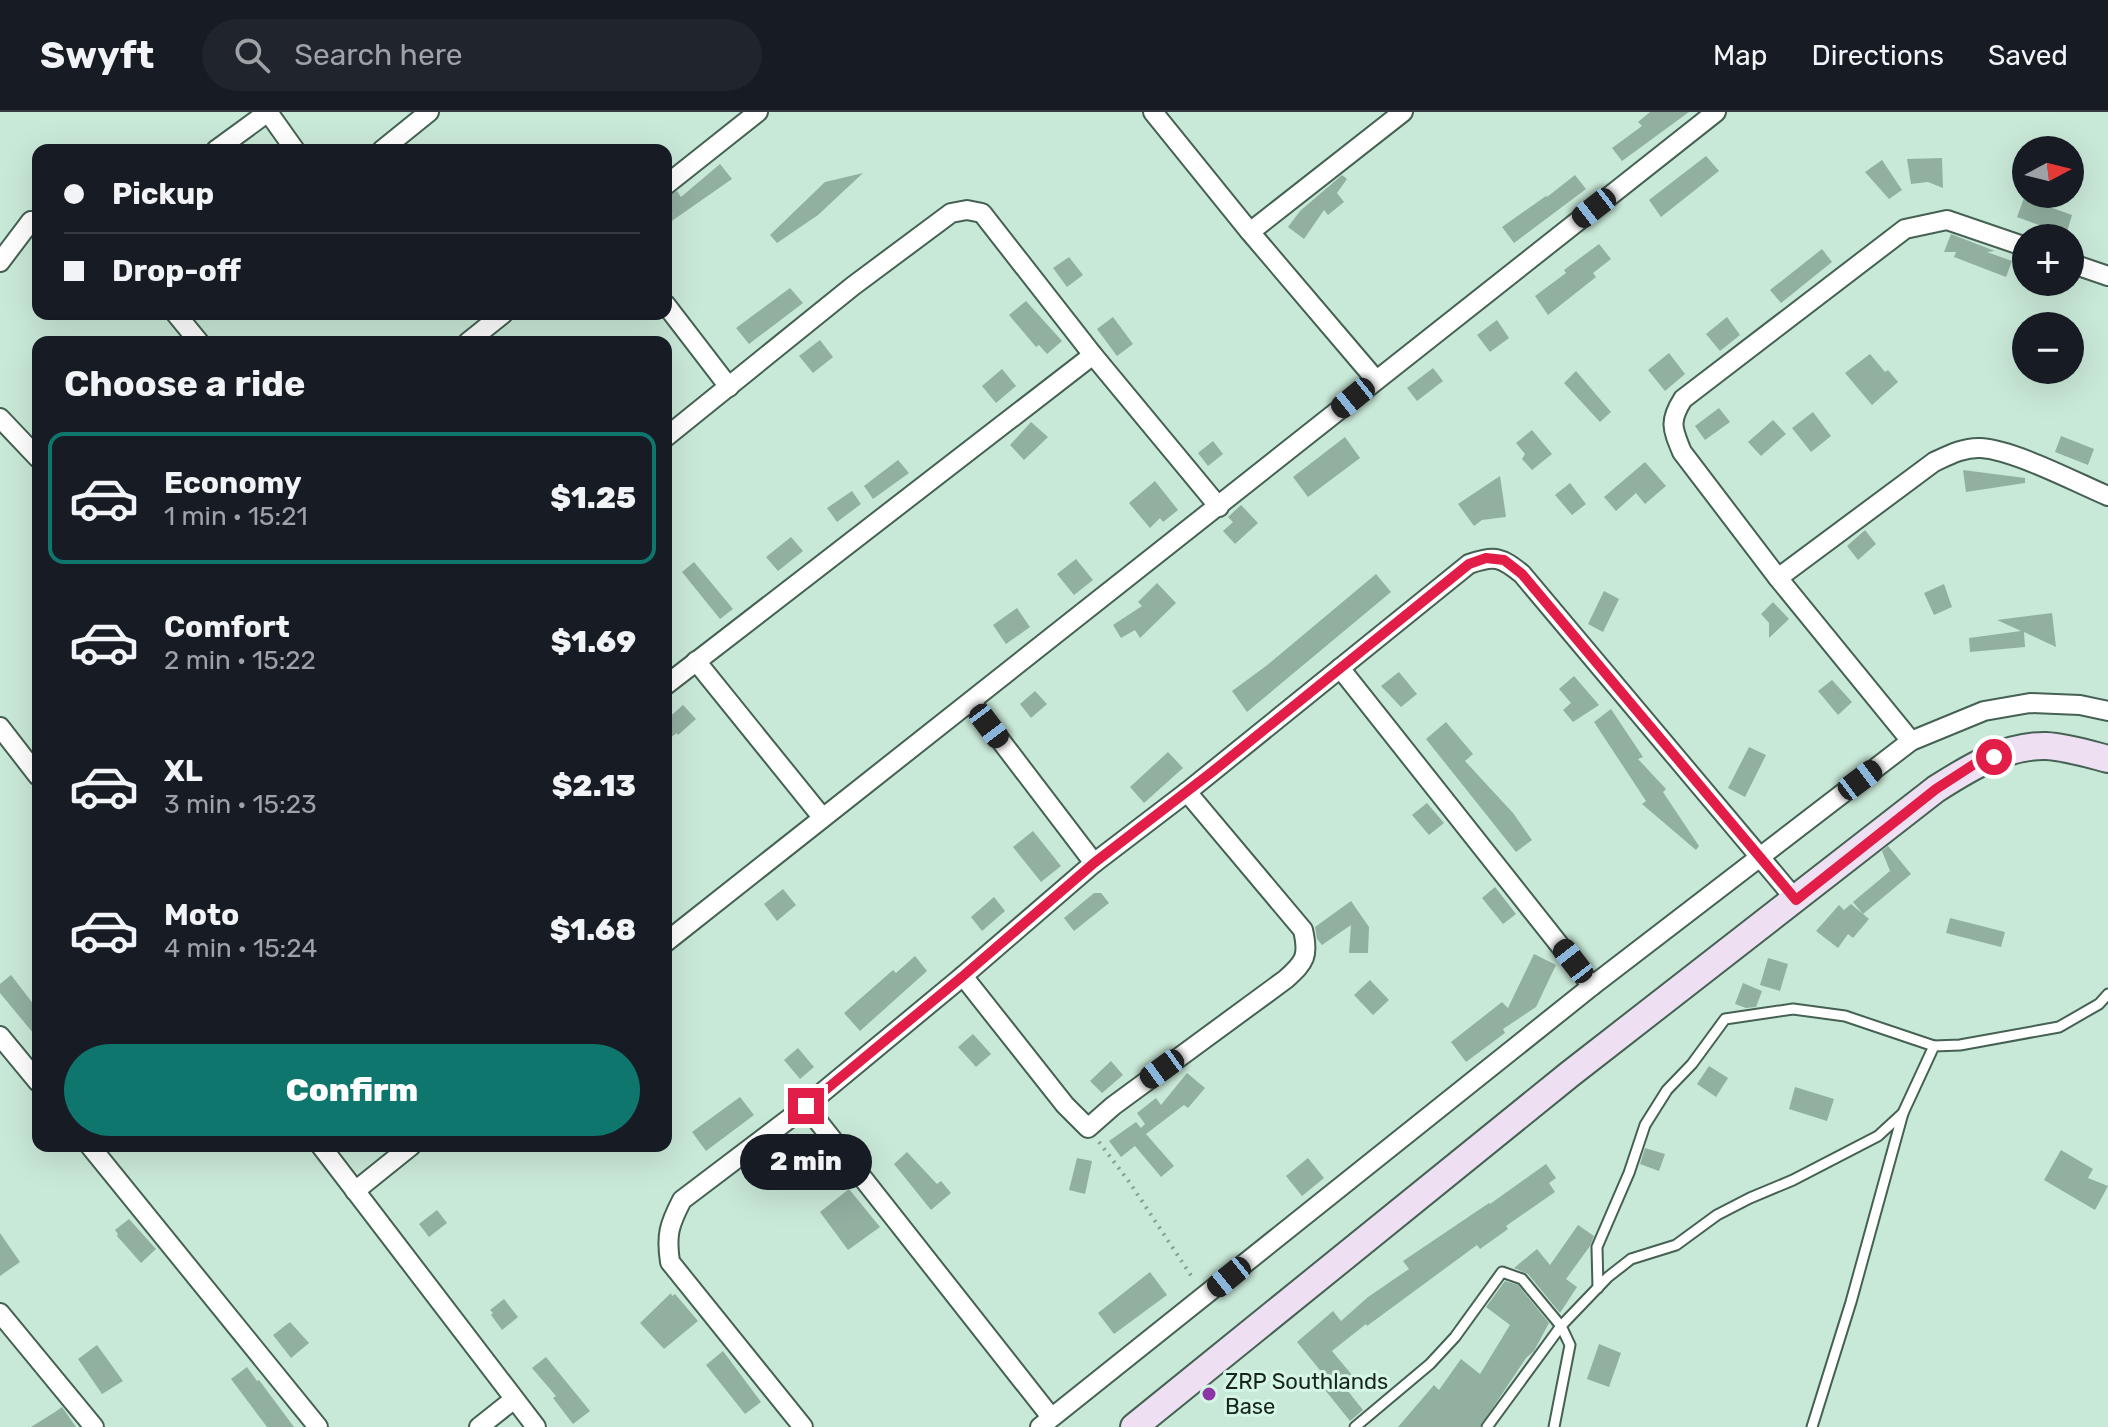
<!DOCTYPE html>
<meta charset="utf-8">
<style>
:root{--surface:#171b24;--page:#20242c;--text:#f1f3f6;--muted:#9ea1a6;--line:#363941;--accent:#0f766e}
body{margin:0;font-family:Rubik,sans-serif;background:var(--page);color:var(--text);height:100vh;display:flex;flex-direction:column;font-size:30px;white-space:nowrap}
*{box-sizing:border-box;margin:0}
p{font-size:26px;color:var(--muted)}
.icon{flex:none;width:44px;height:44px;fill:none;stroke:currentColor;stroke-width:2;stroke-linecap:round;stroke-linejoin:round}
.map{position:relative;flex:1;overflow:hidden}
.sheet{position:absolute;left:32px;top:224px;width:640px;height:816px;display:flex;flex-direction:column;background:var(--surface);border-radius:16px;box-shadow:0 8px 32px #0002}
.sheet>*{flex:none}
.hud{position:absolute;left:32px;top:32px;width:640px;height:176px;border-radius:16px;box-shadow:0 8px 32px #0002;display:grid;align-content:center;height:176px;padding:0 32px;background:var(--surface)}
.needle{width:52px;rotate:83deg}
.tools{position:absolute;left:2012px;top:24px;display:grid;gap:16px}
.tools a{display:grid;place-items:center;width:72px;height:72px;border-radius:50%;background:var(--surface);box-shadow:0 8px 32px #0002;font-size:40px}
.end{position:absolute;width:36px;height:36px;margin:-18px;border:10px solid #e11d48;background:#fff;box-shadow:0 0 0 4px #fff}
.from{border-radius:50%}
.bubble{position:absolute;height:56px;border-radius:28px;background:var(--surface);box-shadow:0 8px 32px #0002;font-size:26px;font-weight:800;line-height:56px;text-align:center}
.car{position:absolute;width:24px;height:48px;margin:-24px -12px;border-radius:10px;box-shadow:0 0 6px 2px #0007;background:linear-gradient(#222 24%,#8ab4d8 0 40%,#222 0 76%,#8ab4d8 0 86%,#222 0)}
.hud b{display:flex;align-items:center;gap:28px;height:76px;font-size:30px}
.hud b+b{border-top:2px solid var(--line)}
.hud i{width:20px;height:20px;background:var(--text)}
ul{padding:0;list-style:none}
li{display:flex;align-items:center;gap:24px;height:132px;margin:0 16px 12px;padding:0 16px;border:4px solid transparent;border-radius:16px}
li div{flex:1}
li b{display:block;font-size:30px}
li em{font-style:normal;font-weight:800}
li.current{border-color:var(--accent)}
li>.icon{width:72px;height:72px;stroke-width:1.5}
h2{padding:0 32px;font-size:36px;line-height:96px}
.button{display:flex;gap:16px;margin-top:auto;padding:16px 32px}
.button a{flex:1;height:92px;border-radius:48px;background:var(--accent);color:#fff;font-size:32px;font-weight:800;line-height:92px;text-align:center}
header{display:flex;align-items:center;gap:48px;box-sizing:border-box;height:112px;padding:0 40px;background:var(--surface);border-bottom:2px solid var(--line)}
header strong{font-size:38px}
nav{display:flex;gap:44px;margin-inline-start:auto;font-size:28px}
.search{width:560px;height:72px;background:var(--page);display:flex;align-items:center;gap:20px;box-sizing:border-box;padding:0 28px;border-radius:44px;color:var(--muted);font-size:30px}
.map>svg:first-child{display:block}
.building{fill:#91b0a0}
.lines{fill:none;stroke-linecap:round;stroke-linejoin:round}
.lane-casing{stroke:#456153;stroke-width:13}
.street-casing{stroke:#456153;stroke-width:22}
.secondary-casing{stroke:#456153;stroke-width:30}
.path{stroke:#869f92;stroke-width:4;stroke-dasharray:2 6;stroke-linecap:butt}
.lane{stroke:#fff;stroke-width:9}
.street{stroke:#fff;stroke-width:18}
.secondary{stroke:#eee0f2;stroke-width:26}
.route{stroke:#e11d48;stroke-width:10}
.poi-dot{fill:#8e37a4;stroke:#d6f6e5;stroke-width:3}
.labels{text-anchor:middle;stroke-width:6;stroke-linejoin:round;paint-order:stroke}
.poi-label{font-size:22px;fill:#18241e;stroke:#d6f6e5;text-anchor:start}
</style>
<header>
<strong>Swyft</strong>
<div class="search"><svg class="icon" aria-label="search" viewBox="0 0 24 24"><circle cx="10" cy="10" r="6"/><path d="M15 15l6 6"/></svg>Search here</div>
<nav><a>Map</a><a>Directions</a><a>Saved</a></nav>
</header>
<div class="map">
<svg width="2108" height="1315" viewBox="0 0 2108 1315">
<rect width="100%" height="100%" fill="#c9e9d8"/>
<!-- building -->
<g class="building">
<polygon points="1650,0 1689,0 1622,49 1612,36 1642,14 1638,10"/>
<polygon points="1706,44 1719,59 1661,105 1649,88"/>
<polygon points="1942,46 1943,76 1928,70 1911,72 1907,47"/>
<polygon points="1882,48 1902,78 1889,87 1865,60"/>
<polygon points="720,52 732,67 666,113 666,85 677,79 681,85"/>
<polygon points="863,61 818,103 777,131 770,123 825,70"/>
<polygon points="1342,63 1347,67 1337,81 1344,90 1328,103 1324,98 1304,127 1288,115 1300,99"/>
<polygon points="1575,63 1586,77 1514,131 1502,115 1546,84 1547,85"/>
<polygon points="2024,86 2072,103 2066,123 2017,105"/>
<polygon points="1951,122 1995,139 1987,140 2012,149 2006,165 1954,145 1956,140 1944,140"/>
<polygon points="1599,132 1611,147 1593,161 1596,165 1548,203 1535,184 1566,161 1564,158"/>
<polygon points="1822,137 1832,150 1781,191 1770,178"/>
<polygon points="1069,145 1083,163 1067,175 1053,156"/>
<polygon points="790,176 803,191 749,232 736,216"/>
<polygon points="1026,189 1062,229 1047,242 1039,233 1036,235 1009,203"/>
<polygon points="1113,205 1133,232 1117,244 1097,217"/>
<polygon points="1727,205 1740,223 1720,239 1706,222"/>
<polygon points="1497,208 1509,226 1490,240 1477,223"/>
<polygon points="820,228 833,245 813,261 799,244"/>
<polygon points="1669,241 1685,262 1665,279 1648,258"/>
<polygon points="1870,242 1885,260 1888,258 1898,270 1872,293 1845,261"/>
<polygon points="1433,256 1443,269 1417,289 1407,276"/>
<polygon points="1002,257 1016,274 996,291 982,274"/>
<polygon points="1576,259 1611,300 1600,310 1564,271"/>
<polygon points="1719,296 1730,310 1705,328 1695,314"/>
<polygon points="1813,300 1831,324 1811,340 1792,316"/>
<polygon points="1773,308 1786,322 1761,344 1748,330"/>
<polygon points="1031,310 1048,325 1024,348 1010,333"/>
<polygon points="1532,318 1552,342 1532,358 1522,347 1525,342 1516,331"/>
<polygon points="2061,324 2094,337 2088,353 2055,340"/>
<polygon points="1345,325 1360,346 1308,385 1293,365"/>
<polygon points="1213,329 1223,342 1208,354 1198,341"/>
<polygon points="898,348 909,361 873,387 864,374"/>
<polygon points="1645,350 1666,374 1645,392 1636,381 1616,399 1604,385"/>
<polygon points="1963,358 2025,366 2025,371 1966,380"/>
<polygon points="1500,364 1506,405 1482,408 1474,414 1458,392"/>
<polygon points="1155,369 1178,398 1163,410 1160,406 1150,416 1129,391"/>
<polygon points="1570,371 1586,392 1572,403 1555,383"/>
<polygon points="852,379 861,392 837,410 827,396"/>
<polygon points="1241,393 1258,411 1235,432 1223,419 1233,410 1228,405"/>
<polygon points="1865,418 1876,432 1858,448 1847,434"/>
<polygon points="791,425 803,439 778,459 766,445"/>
<polygon points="1076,447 1093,468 1074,483 1057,462"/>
<polygon points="694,450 733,497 720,507 682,460"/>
<polygon points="1376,462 1391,480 1247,600 1232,579 1266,554"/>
<polygon points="1157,471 1176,491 1140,526 1135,518 1121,526 1113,513 1142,494 1138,490"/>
<polygon points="1944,472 1952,495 1934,503 1924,481"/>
<polygon points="1604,479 1619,487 1603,520 1588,512"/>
<polygon points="1773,490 1789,507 1769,526 1769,511 1761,502"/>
<polygon points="1017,496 1030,515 1006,532 993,513"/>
<polygon points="2052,501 2056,535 2024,520 2025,535 1970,540 1969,526 2021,519 1997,508"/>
<polygon points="1399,560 1417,582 1401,595 1381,574"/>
<polygon points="1574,564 1599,593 1573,610 1563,598 1571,591 1559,577"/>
<polygon points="1832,568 1852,590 1838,603 1818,579"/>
<polygon points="1035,579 1047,592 1031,606 1020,592"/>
<polygon points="683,593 696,607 678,623 677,621 666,629 666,608"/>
<polygon points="1611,597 1643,645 1638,647 1666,677 1663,680 1699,734 1696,738 1642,692 1646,689 1594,610"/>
<polygon points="1446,610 1473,642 1465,649 1513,701 1532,728 1516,740 1426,627"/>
<polygon points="1749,635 1766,643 1745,685 1728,676"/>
<polygon points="1168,640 1183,656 1144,691 1130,675"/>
<polygon points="1427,691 1444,711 1429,723 1412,703"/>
<polygon points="1033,719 1061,754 1041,770 1013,735"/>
<polygon points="1888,734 1911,762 1863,802 1869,807 1853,826 1848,822 1838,836 1816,819 1839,793 1844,798 1851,792 1863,802 1853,790 1890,759 1882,739"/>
<polygon points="1495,775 1516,802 1503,812 1482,786"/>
<polygon points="783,777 796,793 777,809 764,792"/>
<polygon points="1094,781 1101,781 1109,791 1074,819 1064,806"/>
<polygon points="994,785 1005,799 982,819 971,805"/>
<polygon points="1351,789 1369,815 1368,841 1349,841 1351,813 1322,833 1317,827 1315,815"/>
<polygon points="1950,806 2005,820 2001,835 1946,821"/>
<polygon points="1534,842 1556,853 1536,895 1503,917 1505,921 1466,950 1451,930 1502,890 1508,896"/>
<polygon points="915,844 927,859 860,919 844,901 893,858 896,861"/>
<polygon points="1768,846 1788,852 1780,879 1760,873"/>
<polygon points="11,863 38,898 38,927 0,881 0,872"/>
<polygon points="1370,868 1389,888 1373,903 1354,883"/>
<polygon points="1743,871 1762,879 1756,895 1746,896 1735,892"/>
<polygon points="973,922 991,942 976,955 958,935"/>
<polygon points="798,936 814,955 800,967 784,948"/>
<polygon points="1111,949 1123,963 1102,981 1090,969"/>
<polygon points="1709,954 1728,966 1716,985 1697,972"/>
<polygon points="1187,961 1205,976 1188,996 1184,993 1146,1022 1174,1054 1161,1065 1135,1034 1121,1045 1109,1029 1136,1010 1141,1016 1145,1012 1137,1001 1156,986 1161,993"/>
<polygon points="1795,975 1834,987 1827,1009 1789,997"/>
<polygon points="740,985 754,1003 706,1039 692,1020"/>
<polygon points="1645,1036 1665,1042 1659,1059 1640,1052"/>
<polygon points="2061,1038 2093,1057 2088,1066 2108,1074 2095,1098 2044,1068"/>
<polygon points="907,1040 937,1072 941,1069 951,1081 931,1098 894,1052"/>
<polygon points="1077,1046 1092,1049 1085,1082 1069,1078"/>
<polygon points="1308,1046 1324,1066 1302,1084 1286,1064"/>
<polygon points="1546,1052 1556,1066 1549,1071 1555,1080 1506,1114 1508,1117 1480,1137 1477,1133 1367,1214 1366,1212 1332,1239 1357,1269 1347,1278 1363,1298 1350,1309 1321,1273 1328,1268 1297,1230 1333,1199 1341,1209 1368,1185 1409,1157 1403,1149 1489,1091 1490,1092"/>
<polygon points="849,1077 880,1115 848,1138 820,1100"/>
<polygon points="437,1098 447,1111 429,1125 419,1112"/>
<polygon points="129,1107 156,1137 141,1151 117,1124 118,1122 115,1118"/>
<polygon points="1578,1113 1594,1124 1590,1134 1566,1167 1577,1175 1560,1201 1528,1162 1514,1156 1537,1137 1550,1153"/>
<polygon points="0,1121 20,1150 0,1164"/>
<polygon points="1150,1160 1167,1183 1114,1222 1098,1201"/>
<polygon points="1505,1169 1518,1173 1549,1211 1534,1239 1526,1246 1480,1315 1398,1315 1434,1273 1439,1278 1461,1247 1480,1262 1510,1213 1486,1195"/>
<polygon points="671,1181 672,1184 675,1182 698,1209 664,1237 640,1211"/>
<polygon points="504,1187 518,1205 502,1218 491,1203 493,1201 490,1198"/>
<polygon points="290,1210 309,1231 291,1246 273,1223"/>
<polygon points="1599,1232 1621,1241 1609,1275 1587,1267"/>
<polygon points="97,1233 123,1269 102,1282 78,1247"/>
<polygon points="723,1239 761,1290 745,1302 706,1253"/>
<polygon points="546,1245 590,1299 573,1312 553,1286 556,1284 532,1256"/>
<polygon points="247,1255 257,1269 259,1268 294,1315 267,1315 231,1267"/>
<polygon points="62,1295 76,1315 31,1315 55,1300"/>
</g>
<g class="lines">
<defs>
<g id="lane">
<polyline points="1598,1176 1597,1135 1629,1061 1645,1013 1667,978 1692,952 1725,907 1793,897 1845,904 1934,934"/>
<polyline points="1355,1315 1430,1252 1455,1225 1502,1160 1522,1167 1561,1214 1570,1233 1554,1315"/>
<polyline points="1487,1315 1561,1214 1608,1165 1631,1147 1676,1133 1717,1103 1750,1086 1793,1068 1878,1024 1903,1001 1934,934 1960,933 2059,915 2099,892 2108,882"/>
<polyline points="1812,1315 1851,1190 1903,1001"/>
</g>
<g id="street">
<polyline points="268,0 295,38"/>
<polyline points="1153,0 1250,120 1376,268"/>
<polyline points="216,38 268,0"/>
<polyline points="382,38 429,0"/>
<polyline points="666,73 758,0"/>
<polyline points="1250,120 1403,0"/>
<polyline points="0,150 31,109"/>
<polyline points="2070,151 2108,164"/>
<polyline points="666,193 729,275"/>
<polyline points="176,202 199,230"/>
<polyline points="468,230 503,202"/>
<polyline points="0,306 38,346"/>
<polyline points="666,325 853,174 951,101 967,98 982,101 1093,243 1219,395"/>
<path d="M1778 466 1934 350C1949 343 1964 335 1981 336 2014 338 2075 370 2108 384"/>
<polyline points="696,549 822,705"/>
<polyline points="1340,556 1592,874"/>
<polyline points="666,573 1093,243"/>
<polyline points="972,591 1094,751"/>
<polyline points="0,615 38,664"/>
<path d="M1911 629 1778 466 1682 340C1672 316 1669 309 1683 287L1905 117 1947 108 2026 135"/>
<polyline points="666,830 1716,0"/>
<path d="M963 864 1065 993 1088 1016 1113 994 1286 867C1305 850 1309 844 1303 818L1187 680"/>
<polyline points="0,924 38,970"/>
<polyline points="806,994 1051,1305"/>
<polyline points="90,1034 318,1315"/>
<polyline points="321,1034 536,1315"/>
<polyline points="355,1079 411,1034"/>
<polyline points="0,1201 94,1315"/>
<polyline points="479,1315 513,1288"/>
<path d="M803 1315 670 1150C666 1123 669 1113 682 1088L806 994 963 864 1094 751 1187 680 1469 452C1495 443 1501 445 1522 462L1796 788"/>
<polyline points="1040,1315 1592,874 1911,629 1984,599 2030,591 2080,593 2108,599"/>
</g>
<path id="secondary" d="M1134 1315 1570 962 1936 677C1969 656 2006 633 2046 634 2066 635 2089 642 2108 647"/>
</defs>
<!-- lane casing -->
<use href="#lane" class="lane-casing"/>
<!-- street casing -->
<use href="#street" class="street-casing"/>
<!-- secondary casing -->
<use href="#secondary" class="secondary-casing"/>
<!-- path -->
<polyline class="path" points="1099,1030 1130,1071 1194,1168"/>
<!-- lane -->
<use href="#lane" class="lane"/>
<!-- street -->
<use href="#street" class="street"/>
<!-- secondary -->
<use href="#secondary" class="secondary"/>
</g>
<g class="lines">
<!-- route -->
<polyline class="route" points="806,994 963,864 1094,751 1212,660 1469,452 1486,446 1504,448 1522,462 1796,788 1936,677 1976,651 1994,645"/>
</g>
<!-- markers -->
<circle class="poi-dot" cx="1209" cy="1282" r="8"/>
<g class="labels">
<!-- poi labels -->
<g class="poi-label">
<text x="1225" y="1277">ZRP Southlands<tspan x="1225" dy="25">Base</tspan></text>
</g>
</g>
</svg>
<div class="tools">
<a><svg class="needle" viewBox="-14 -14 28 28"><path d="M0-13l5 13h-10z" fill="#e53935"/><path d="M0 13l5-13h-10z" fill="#9ea1a6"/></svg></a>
<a>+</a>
<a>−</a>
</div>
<i class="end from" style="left:1994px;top:645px"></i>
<i class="end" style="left:806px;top:994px"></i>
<div class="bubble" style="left:740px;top:1022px;width:132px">2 min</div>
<i class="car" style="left:1594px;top:96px;rotate:232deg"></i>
<i class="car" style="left:1353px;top:286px;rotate:231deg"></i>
<i class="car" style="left:989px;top:614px;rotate:143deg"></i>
<i class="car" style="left:1860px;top:668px;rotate:53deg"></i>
<i class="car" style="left:1573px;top:849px;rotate:322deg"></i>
<i class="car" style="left:1162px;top:957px;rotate:234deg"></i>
<i class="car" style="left:1229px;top:1165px;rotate:231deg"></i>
<div class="hud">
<b><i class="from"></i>Pickup</b>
<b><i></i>Drop-off</b>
</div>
<section class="sheet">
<h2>Choose a ride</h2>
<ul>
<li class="current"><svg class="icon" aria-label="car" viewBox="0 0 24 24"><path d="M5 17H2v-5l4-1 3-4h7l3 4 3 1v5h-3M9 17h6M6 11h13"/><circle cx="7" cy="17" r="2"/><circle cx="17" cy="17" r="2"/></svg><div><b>Economy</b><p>1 min · 15:21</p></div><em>$1.25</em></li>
<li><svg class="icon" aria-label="car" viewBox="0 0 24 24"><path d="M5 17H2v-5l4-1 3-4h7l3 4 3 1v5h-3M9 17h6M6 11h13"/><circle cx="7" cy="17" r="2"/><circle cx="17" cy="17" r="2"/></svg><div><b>Comfort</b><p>2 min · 15:22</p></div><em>$1.69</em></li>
<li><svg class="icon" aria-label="car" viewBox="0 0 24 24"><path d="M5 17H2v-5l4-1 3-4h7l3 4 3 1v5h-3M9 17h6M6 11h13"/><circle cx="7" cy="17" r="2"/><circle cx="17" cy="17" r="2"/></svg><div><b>XL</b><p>3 min · 15:23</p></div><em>$2.13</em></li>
<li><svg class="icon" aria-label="car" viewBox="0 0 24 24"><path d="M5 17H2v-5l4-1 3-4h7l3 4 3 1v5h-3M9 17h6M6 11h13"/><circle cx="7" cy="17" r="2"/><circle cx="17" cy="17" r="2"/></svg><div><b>Moto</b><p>4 min · 15:24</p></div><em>$1.68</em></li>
</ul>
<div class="button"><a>Confirm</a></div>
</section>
</div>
